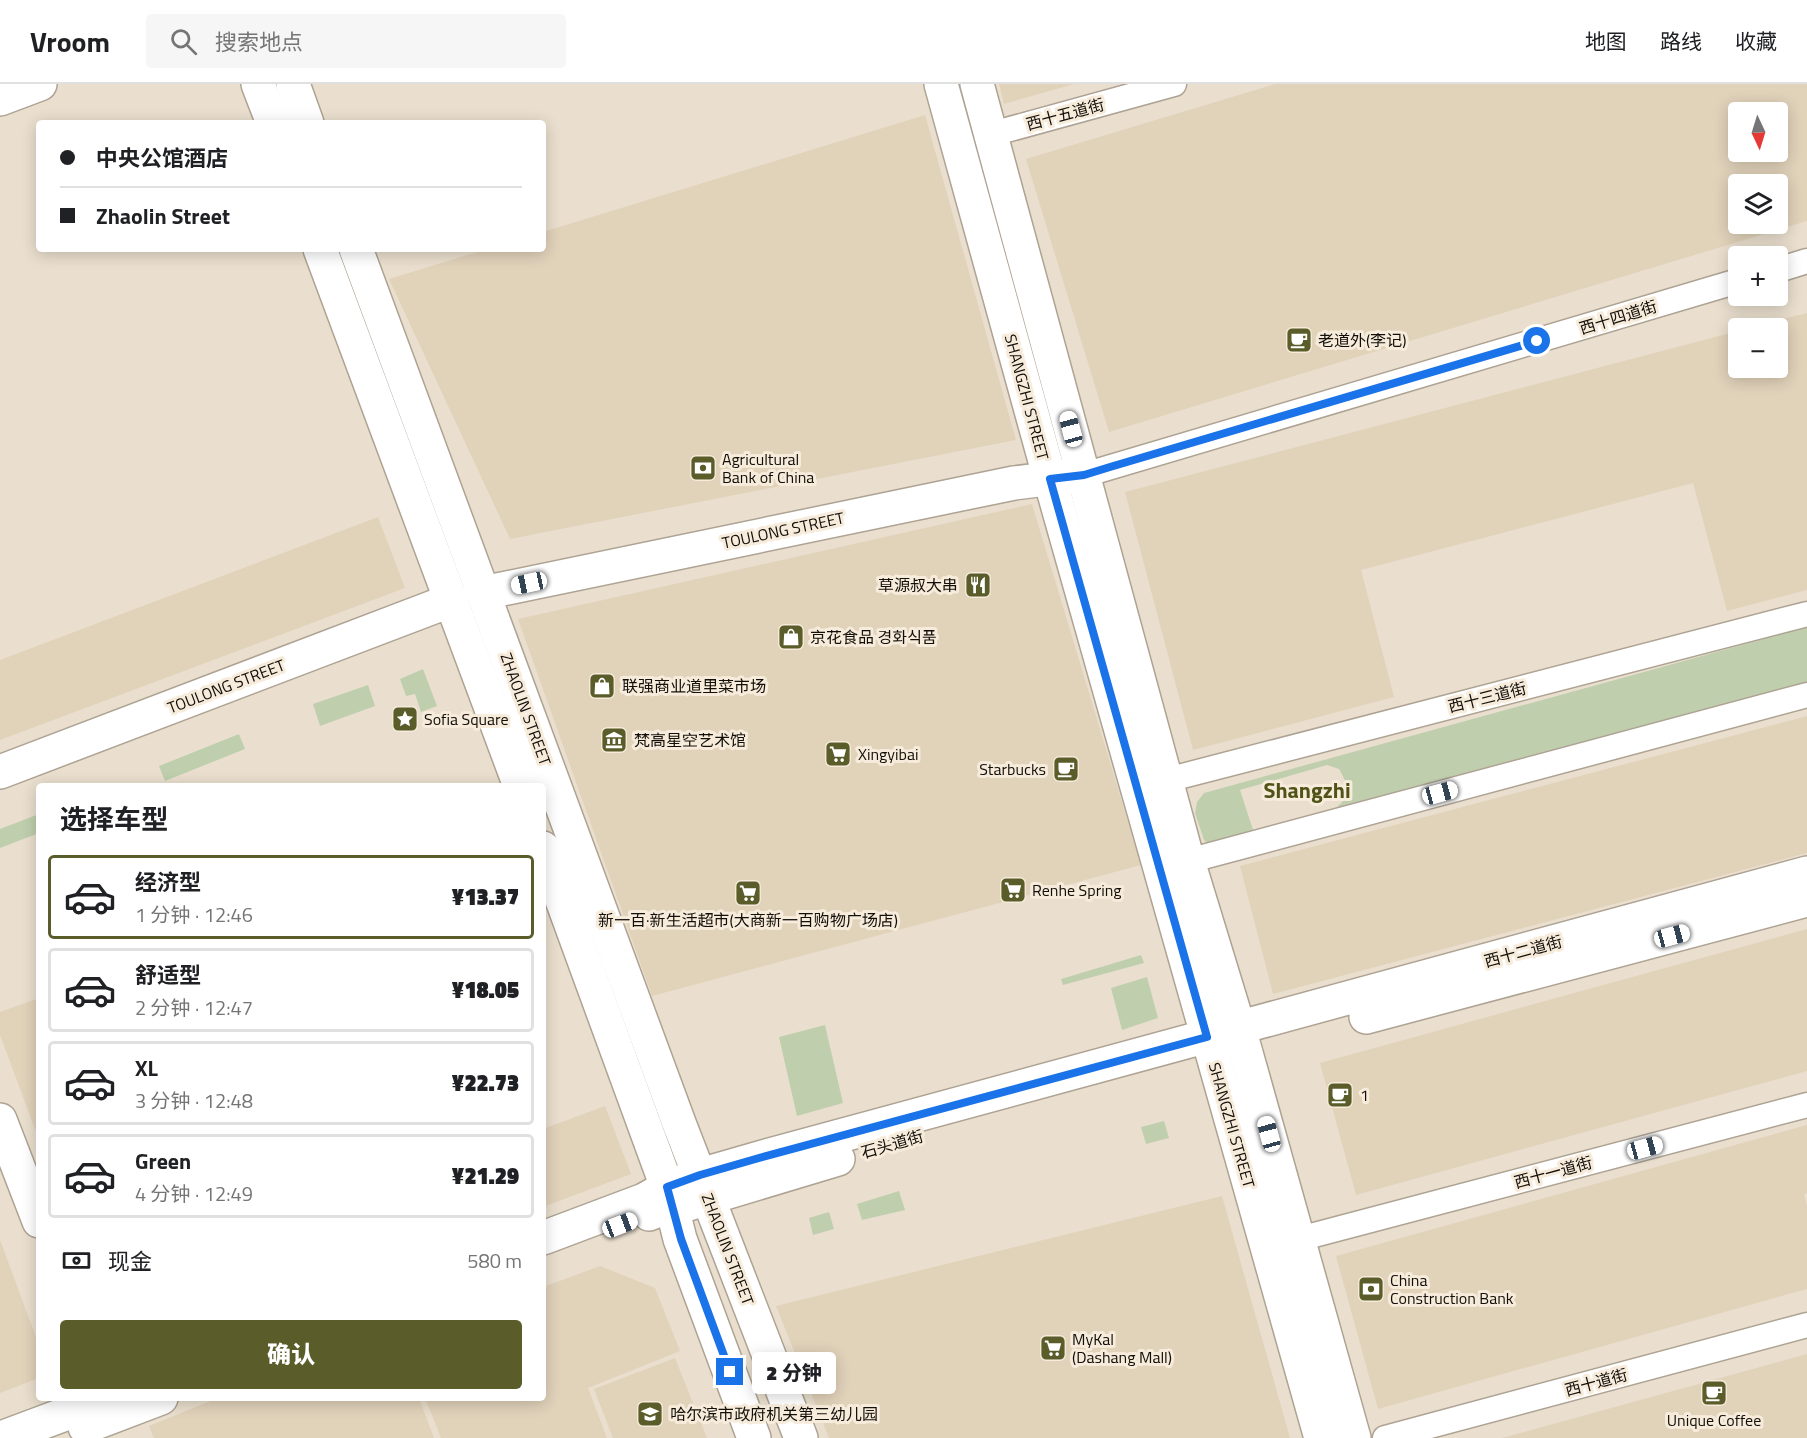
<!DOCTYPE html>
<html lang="zh">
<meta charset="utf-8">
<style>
:root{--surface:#fff;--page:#f6f6f6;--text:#202124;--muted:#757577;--line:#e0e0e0;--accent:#5a5d2a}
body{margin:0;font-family:"Titillium Web","Noto Sans SC","Noto Sans KR",sans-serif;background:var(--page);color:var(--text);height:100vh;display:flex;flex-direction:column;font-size:22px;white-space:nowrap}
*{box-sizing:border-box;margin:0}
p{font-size:20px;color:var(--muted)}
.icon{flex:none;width:33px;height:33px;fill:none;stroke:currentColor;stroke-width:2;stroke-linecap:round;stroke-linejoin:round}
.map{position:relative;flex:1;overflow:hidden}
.sheet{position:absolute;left:36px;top:699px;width:510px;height:618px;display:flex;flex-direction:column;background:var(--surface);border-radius:6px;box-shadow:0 3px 15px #0003}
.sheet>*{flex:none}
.top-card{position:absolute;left:36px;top:36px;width:510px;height:132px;border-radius:6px;box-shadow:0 3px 15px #0003;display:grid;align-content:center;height:132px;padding:0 24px;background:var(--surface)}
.needle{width:39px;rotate:176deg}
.tools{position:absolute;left:1728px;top:18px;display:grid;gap:12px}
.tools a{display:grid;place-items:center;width:60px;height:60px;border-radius:6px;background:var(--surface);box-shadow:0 3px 15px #0003;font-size:30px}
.end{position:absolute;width:27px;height:27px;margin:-14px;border:8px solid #1a73e8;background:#fff;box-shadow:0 0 0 3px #fff}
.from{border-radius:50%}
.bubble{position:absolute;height:42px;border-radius:6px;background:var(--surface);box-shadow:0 3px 15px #0003;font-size:20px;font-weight:800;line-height:42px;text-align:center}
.car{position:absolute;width:18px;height:36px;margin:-18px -9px;border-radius:8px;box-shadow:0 0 4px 2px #0007;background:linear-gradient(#fff 24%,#345 0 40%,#fff 0 76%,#345 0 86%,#fff 0)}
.top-card b{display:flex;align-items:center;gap:21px;height:57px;font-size:22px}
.top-card b+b{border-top:2px solid var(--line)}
.top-card i{width:15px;height:15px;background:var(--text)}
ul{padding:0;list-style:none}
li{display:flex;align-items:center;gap:18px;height:84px;margin:0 12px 9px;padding:0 12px;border:3px solid var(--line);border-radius:6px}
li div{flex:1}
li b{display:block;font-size:22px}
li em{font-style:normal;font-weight:800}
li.on{border-color:var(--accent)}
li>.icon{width:54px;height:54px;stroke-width:1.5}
h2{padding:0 24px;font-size:27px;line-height:72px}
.pay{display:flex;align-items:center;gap:15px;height:66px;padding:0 24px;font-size:22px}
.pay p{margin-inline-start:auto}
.cta{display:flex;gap:12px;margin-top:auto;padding:12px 24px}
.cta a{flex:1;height:69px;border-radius:6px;background:var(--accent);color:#fff;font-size:24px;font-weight:800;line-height:69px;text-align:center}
header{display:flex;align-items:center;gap:36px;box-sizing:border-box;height:84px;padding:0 30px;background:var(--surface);border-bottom:2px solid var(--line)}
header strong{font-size:28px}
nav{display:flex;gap:33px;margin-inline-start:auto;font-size:21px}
.search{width:420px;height:54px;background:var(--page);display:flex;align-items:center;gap:15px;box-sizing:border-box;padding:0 21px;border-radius:6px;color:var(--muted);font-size:22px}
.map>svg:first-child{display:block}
.built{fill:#e1d2ba;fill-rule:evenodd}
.green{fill:#bfcfae}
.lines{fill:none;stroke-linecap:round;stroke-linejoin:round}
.street-casing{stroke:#aea393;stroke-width:27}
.secondary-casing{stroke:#aea393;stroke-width:36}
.primary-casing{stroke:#aea393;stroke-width:36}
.highway-casing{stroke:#aea393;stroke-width:36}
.street{stroke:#fff;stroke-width:24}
.secondary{stroke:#fff;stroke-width:33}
.primary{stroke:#fff;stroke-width:33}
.highway{stroke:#fff;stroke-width:33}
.route{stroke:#1a73e8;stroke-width:8}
.labels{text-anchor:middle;stroke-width:6;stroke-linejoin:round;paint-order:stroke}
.street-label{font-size:16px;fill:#120e08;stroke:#f7ecdb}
.poi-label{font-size:16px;fill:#120e08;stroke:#f7ecdb;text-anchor:start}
.district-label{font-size:22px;font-weight:bold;fill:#505318;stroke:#f7ecdb}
</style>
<header>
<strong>Vroom</strong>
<div class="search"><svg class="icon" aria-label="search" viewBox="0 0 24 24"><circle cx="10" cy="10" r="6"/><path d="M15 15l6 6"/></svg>搜索地点</div>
<nav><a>地图</a><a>路线</a><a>收藏</a></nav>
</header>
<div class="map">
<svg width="1807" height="1354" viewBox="0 0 1807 1354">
<rect width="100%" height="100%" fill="#eadfce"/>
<!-- built -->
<g class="built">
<polygon points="999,0 1074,0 1004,20"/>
<path d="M1275 0H1807V137L1109 348 1026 75ZM1738 28H1778V68H1738ZM1738 100H1778V140H1738Z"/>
<polygon points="925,31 1016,356 510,455 389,195 487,165 543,165 543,148"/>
<polygon points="1807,229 1807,506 1727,527 1693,399 1361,486 1394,613 1193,666 1125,408 1738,247 1738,284 1778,284 1778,244 1748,244"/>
<polygon points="1032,420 1141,781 652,912 518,535"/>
<polygon points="378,433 405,504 0,656 0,576"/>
<polygon points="1807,632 1807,769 1273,910 1240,782"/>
<polygon points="1807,845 1807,987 1356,1111 1320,979"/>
<polygon points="39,914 39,1056 0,951 0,928"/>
<polygon points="605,1022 631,1090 543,1123 543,1045"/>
<polygon points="1807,1041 1807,1109 1804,1111 1807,1122 1807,1205 1378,1325 1336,1172"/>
<polygon points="1222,1112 1290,1354 829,1354 776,1222"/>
<polygon points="0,1156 39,1261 39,1294 0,1309"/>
<polygon points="600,1182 655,1204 680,1267 588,1304 607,1354 441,1354 425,1314 543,1314 543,1203"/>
<polygon points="1807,1270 1807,1354 1502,1354"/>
<polygon points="675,1274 707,1354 613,1354 594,1305"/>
<polygon points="218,1314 419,1314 434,1354 154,1354 149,1342"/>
</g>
<!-- green -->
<g class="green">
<path d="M1807 543V604L1332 727C1351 713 1350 704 1339 685L1327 681 1240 706 1256 755 1213 764 1204 756 1195 729 1197 718 1204 709Z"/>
<polygon points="423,585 437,622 421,628 415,610 406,612 400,595"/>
<polygon points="368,601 375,622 320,642 313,620"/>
<polygon points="239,650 245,665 165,697 159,682"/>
<polygon points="39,730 39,749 0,764 0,745"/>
<polygon points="1141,871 1144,879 1063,901 1061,895"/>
<polygon points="1147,893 1158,934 1122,946 1111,904"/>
<polygon points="825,941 843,1019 797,1032 779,953"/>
<polygon points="1164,1037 1169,1054 1146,1060 1141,1043"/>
<polygon points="899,1107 905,1126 862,1136 857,1120"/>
<polygon points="829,1128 834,1145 813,1151 809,1134"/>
</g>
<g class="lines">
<defs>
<g id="street">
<polyline points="992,50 1174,0"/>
<polyline points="1778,186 1807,177"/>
<polyline points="1084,391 1738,197"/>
<polyline points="1167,696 1807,530"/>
<polyline points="1188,777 1807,611"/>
<polyline points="1299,1155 1807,1021"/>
<polyline points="1385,1354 1807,1241"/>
</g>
<g id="secondary">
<polyline points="258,0 273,39"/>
<polyline points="293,0 307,39"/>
<polyline points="320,165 520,702"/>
<polyline points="356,165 679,1039 801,1354"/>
<polyline points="483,509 1014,399 1079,391"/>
<polyline points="0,688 452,516"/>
<polyline points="543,764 659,1081 667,1103 680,1155 754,1354"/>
<polyline points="1366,933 1807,816"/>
<polyline points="0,1036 39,1137"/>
<polyline points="649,1130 659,1126 672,1125 838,1075"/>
<polyline points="543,1154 644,1116 667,1103 700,1091 759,1074 1807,789"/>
<polyline points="85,1343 161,1314"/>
<polyline points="1,1354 108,1314"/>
</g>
<g id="primary">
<polyline points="941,0 1050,395 1321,1354"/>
<polyline points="977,0 1188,777 1239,944 1354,1354"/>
</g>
<polyline id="highway" points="0,15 40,0"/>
</defs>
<!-- street casing -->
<use href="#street" class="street-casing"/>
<!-- secondary casing -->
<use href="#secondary" class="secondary-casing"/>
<!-- primary casing -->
<use href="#primary" class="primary-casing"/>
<!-- highway casing -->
<use href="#highway" class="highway-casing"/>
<!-- street -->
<use href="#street" class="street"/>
<!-- secondary -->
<use href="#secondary" class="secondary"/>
<!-- primary -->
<use href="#primary" class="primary"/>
<!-- highway -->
<use href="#highway" class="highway"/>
</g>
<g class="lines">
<!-- route -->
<polyline class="route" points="730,1288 681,1155 667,1103 700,1091 759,1074 1207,953 1050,395 1084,391 1110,383 1537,257"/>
</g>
<!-- icons -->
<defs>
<symbol id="cafe-square" viewBox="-11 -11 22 22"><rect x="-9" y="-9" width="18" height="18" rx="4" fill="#5a5d2a" stroke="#f7ecdb"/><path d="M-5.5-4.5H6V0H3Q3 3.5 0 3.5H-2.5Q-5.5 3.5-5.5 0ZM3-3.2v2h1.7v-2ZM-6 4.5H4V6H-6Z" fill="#fff"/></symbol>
<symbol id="bank-square" viewBox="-11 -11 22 22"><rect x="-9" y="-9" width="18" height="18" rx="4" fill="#5a5d2a" stroke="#f7ecdb"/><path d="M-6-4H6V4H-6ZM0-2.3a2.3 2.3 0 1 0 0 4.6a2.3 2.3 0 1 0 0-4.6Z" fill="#fff"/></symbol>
<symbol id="restaurant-square" viewBox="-11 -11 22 22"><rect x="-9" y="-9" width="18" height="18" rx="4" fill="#5a5d2a" stroke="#f7ecdb"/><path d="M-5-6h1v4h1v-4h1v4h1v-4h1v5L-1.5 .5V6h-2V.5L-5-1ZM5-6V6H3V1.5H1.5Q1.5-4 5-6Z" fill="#fff"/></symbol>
<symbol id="shop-square" viewBox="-11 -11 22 22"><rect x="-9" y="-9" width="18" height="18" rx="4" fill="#5a5d2a" stroke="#f7ecdb"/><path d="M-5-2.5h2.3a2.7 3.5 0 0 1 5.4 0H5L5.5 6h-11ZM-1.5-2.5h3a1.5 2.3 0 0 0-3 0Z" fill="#fff"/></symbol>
<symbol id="sight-square" viewBox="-11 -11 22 22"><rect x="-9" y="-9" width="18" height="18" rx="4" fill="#5a5d2a" stroke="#f7ecdb"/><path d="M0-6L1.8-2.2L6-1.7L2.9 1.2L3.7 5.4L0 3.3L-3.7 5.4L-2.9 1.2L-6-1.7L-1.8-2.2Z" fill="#fff"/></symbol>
<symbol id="museum-square" viewBox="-11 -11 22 22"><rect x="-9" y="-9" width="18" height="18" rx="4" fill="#5a5d2a" stroke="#f7ecdb"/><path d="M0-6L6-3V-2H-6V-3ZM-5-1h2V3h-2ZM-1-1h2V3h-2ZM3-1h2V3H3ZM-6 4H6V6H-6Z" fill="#fff"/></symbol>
<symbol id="supermarket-square" viewBox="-11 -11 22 22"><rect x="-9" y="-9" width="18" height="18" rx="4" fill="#5a5d2a" stroke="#f7ecdb"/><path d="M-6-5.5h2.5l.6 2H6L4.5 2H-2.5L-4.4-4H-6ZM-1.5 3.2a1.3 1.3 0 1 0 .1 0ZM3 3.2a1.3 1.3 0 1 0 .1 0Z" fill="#fff"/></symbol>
<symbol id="school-square" viewBox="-11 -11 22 22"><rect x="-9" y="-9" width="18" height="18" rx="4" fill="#5a5d2a" stroke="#f7ecdb"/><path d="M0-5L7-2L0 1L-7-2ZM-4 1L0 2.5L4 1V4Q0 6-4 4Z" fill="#fff"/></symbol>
</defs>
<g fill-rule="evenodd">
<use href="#cafe-square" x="1284" y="241" width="30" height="30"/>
<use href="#bank-square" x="688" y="369" width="30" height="30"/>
<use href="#restaurant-square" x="963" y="486" width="30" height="30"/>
<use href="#shop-square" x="776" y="538" width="30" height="30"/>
<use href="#shop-square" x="587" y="587" width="30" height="30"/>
<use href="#sight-square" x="390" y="620" width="30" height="30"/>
<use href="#museum-square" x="599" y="641" width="30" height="30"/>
<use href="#supermarket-square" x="823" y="655" width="30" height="30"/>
<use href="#cafe-square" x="1051" y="670" width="30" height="30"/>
<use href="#supermarket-square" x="998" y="791" width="30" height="30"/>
<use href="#supermarket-square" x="733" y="794" width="30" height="30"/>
<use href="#cafe-square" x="1325" y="996" width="30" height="30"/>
<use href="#bank-square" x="1356" y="1190" width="30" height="30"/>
<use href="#supermarket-square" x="1038" y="1249" width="30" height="30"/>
<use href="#cafe-square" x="1699" y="1294" width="30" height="30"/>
<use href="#school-square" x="635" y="1315" width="30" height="30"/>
</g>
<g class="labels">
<!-- street labels -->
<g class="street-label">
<text transform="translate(1065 30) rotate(-15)" y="6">西十五道街</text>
<text transform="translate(1618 233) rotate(-17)" y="6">西十四道街</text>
<text transform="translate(1027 313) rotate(75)" y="6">SHANGZHI STREET</text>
<text transform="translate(783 446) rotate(-12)" y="6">TOULONG STREET</text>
<text transform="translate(226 602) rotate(-21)" y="6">TOULONG STREET</text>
<text transform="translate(1487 613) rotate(-14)" y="6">西十三道街</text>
<text transform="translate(526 625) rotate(70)" y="6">ZHAOLIN STREET</text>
<text transform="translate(1523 867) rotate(-15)" y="6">西十二道街</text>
<text transform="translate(1232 1041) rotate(74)" y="6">SHANGZHI STREET</text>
<text transform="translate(892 1060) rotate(-16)" y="6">石头道街</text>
<text transform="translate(1553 1088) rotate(-15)" y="6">西十一道街</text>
<text transform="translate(728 1165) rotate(69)" y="6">ZHAOLIN STREET</text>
<text transform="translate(1596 1298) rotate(-15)" y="6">西十道街</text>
</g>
<!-- poi labels -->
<g class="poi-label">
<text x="1318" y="262">老道外(李记)</text>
<text x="722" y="381">Agricultural<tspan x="722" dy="18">Bank of China</tspan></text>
<text x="958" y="507" text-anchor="end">草源叔大串</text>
<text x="810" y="559">京花食品 경화식품</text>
<text x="622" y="608">联强商业道里菜市场</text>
<text x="424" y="641">Sofia Square</text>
<text x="634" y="662">梵高星空艺术馆</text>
<text x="858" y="676">Xingyibai</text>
<text x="1046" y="691" text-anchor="end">Starbucks</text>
<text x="1032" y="812">Renhe Spring</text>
<text x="748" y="842" text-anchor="middle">新一百·新生活超市(大商新一百购物广场店)</text>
<text x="1360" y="1017">1</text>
<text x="1390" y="1202">China<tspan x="1390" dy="18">Construction Bank</tspan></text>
<text x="1072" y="1261">MyKal<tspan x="1072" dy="18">(Dashang Mall)</tspan></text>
<text x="670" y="1336">哈尔滨市政府机关第三幼儿园</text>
<text x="1714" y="1342" text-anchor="middle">Unique Coffee</text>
</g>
<!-- district labels -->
<g class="district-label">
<text x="1307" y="714">Shangzhi</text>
</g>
</g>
</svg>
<div class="tools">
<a><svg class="needle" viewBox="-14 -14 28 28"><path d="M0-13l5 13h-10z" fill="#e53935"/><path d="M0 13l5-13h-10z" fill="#757577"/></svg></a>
<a><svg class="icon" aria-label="layers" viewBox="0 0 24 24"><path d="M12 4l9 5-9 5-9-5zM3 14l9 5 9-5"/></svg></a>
<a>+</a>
<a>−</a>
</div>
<i class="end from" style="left:1537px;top:257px"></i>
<i class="end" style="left:730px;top:1288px"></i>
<div class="bubble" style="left:752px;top:1268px;width:84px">2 分钟</div>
<i class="car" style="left:1071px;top:345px;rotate:345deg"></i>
<i class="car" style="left:529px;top:499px;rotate:258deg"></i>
<i class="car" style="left:1440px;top:709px;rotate:75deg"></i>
<i class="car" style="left:1672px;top:852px;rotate:75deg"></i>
<i class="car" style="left:1269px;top:1050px;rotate:345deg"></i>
<i class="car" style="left:1645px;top:1064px;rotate:75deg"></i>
<i class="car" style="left:620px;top:1141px;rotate:69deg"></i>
<div class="top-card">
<b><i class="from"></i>中央公馆酒店</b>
<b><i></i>Zhaolin Street</b>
</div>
<section class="sheet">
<h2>选择车型</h2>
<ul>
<li class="on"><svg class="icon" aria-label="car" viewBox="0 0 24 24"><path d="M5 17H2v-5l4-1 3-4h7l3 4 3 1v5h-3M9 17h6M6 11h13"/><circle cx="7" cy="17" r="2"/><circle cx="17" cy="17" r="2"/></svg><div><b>经济型</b><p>1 分钟 · 12:46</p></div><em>¥13.37</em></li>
<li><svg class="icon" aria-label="car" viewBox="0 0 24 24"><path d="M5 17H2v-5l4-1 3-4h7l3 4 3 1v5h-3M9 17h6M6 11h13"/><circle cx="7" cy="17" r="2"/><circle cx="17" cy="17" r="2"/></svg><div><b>舒适型</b><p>2 分钟 · 12:47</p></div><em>¥18.05</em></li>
<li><svg class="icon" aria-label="car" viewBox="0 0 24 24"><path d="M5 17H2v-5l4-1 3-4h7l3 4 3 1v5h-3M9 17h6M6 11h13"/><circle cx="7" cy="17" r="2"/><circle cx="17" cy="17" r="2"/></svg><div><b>XL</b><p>3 分钟 · 12:48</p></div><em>¥22.73</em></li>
<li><svg class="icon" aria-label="car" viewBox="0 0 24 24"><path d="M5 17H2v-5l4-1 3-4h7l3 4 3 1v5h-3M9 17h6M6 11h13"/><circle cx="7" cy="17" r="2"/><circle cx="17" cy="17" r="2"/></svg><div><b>Green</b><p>4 分钟 · 12:49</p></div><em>¥21.29</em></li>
</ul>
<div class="pay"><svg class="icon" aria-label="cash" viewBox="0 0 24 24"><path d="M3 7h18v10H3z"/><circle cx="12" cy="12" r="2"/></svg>现金<p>580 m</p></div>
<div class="cta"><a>确认</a></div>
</section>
</div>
